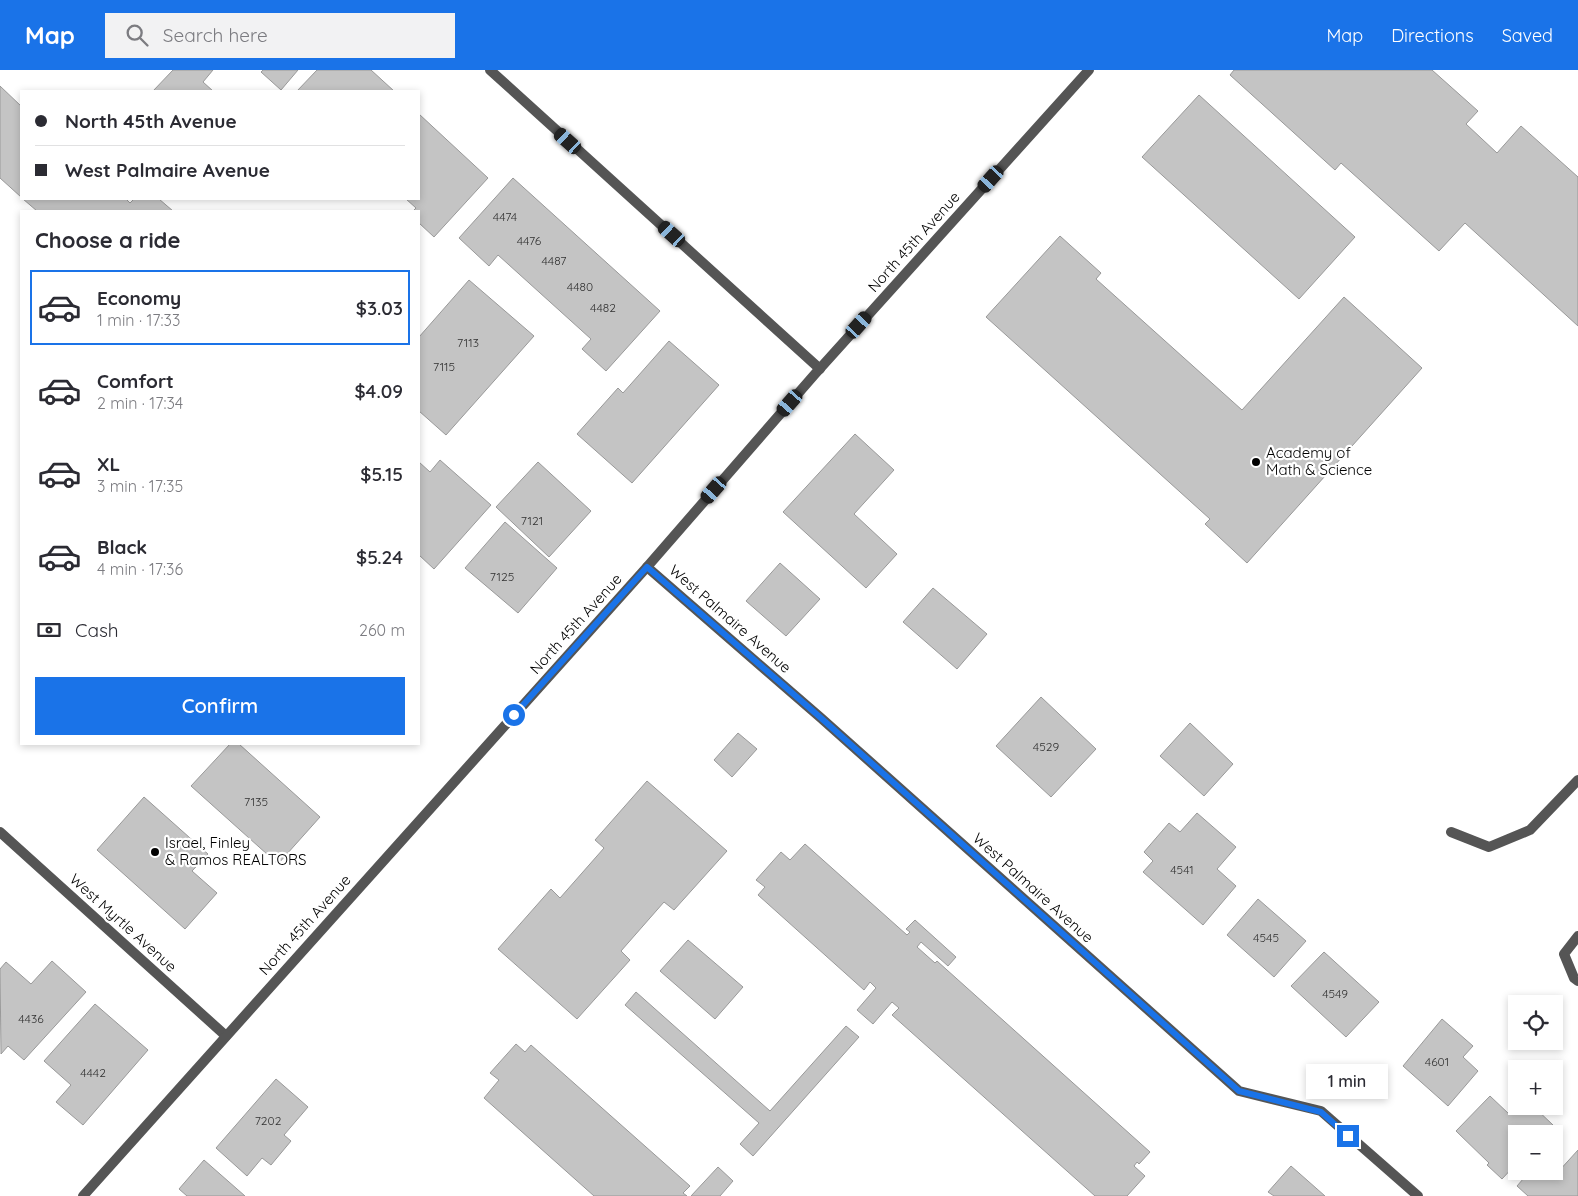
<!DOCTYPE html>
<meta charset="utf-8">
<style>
:root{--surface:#fff;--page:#f2f2f3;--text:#2b2b33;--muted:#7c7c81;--line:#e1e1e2;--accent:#1a73e8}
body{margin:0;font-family:Quicksand,sans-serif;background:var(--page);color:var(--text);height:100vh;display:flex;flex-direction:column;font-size:19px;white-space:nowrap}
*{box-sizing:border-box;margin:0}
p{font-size:16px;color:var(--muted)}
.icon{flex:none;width:28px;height:28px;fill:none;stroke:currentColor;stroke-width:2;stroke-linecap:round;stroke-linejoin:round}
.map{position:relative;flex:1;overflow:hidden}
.sheet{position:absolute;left:20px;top:140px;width:400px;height:535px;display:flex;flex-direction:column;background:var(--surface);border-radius:0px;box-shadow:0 2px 8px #0003}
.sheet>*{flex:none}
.top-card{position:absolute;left:20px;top:20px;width:400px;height:110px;border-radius:0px;box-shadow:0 2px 8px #0003;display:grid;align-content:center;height:110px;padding:0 15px;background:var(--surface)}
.fabs{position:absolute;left:1508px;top:925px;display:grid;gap:10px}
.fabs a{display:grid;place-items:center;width:55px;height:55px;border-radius:0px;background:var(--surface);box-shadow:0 2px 8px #0003;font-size:25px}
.end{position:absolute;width:22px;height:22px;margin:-11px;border:6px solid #1a73e8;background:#fff;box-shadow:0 0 0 2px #fff}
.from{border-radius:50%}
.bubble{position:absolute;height:35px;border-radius:0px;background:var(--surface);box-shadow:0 2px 8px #0003;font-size:16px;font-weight:600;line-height:35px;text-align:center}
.car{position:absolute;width:15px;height:30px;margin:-15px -8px;border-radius:6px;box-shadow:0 0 4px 1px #0007;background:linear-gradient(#222 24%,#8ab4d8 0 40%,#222 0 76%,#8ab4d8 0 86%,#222 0)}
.top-card b{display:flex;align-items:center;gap:18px;height:48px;font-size:19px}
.top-card b+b{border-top:1px solid var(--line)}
.top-card i{width:12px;height:12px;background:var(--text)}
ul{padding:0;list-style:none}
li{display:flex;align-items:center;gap:15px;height:75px;margin:0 10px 8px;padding:0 5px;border:2px solid transparent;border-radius:0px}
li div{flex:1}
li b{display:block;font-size:19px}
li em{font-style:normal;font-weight:600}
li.current{border-color:var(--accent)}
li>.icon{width:45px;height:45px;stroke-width:1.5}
h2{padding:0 15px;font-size:22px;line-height:60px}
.pay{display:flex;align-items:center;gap:12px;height:55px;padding:0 15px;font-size:19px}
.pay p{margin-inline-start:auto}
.action{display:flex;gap:10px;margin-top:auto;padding:10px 15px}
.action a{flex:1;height:58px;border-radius:0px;background:var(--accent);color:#fff;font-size:20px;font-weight:600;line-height:58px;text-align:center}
header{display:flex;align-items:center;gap:30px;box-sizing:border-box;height:70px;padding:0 25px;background:var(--accent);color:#fff}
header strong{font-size:24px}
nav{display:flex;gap:28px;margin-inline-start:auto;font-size:18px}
.search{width:350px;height:45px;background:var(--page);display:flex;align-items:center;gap:12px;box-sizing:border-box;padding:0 18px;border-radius:0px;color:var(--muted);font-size:19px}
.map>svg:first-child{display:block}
.building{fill:#c4c4c4;stroke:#999}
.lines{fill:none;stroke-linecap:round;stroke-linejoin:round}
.service{stroke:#555;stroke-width:10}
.minor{stroke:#555;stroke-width:10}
.route{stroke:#1a73e8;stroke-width:6}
.poi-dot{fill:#000;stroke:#fff;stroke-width:2}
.labels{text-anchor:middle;stroke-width:4.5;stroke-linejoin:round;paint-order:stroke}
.number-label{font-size:12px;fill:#313131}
.street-label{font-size:15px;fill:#000;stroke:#fff}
.poi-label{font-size:15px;fill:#000;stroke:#fff;text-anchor:start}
</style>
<header>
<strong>Map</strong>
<div class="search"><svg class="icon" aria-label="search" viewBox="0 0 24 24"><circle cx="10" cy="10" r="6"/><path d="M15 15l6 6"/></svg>Search here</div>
<nav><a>Map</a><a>Directions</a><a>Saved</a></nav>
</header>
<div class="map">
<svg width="1578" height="1126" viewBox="0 0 1578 1126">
<rect width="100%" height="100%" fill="#fff"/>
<!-- building -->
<g class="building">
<polygon points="173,0 213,0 203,12 213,21 153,21"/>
<polygon points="263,0 298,0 281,20 261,2"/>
<polygon points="317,0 371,0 394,21 297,21"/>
<polygon points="1234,0 1432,0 1478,41 1466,54 1497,83 1521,56 1578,107 1578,256 1465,153 1439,181 1341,93 1335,100 1230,5"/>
<polygon points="0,16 21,36 21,127 0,108"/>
<polygon points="1199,25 1355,167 1299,229 1142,87"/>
<polygon points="419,44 488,108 434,167 419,153 419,141 413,141 416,138 406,129 419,129"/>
<polygon points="513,108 660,241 606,301 582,279 591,269 498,185 489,196 459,168"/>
<polygon points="23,129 126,129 130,133 134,129 159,129 173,141 37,141"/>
<polygon points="1060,166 1101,203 1096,209 1242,340 1344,227 1422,298 1247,493 1205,454 1210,449 986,247"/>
<polygon points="469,210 534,266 446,365 419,341 419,267"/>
<polygon points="669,271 719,315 632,413 577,364 618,318 623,323"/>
<polygon points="855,364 894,400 854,444 897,484 866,518 783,442"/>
<polygon points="440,390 491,435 434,499 419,485 419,392 430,402"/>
<polygon points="538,392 591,441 549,487 496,437"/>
<polygon points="505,452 557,498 518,543 465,498"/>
<polygon points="780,493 820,529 786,566 746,531"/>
<polygon points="933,518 987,564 957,599 903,552"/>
<polygon points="1041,627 1096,679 1051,727 996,676"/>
<polygon points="1190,653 1233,694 1204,726 1160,686"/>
<polygon points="738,663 757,679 732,707 714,690"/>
<polygon points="230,674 239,674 320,747 278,794 191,716"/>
<polygon points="647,711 727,781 674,840 664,832 621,881 630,890 577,949 498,879 551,819 560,828 604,778 595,770"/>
<polygon points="144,727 208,784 192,801 217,823 185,859 97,780"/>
<polygon points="1197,743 1236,777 1217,799 1236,816 1203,855 1143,802 1153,791 1144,782 1169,753 1180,762"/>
<polygon points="805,774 907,865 910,862 906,859 915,850 956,887 948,896 921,872 917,877 935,893 937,891 1150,1082 1139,1094 1137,1092 1134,1096 1145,1106 1127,1126 1095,1126 892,945 899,938 892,932 873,954 857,940 876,918 870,912 864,920 758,825 765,817 756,810 781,782 790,790"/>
<polygon points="1258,829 1306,871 1274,907 1227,865"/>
<polygon points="688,870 743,917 715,949 660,901"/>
<polygon points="1324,882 1379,932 1346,967 1291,916"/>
<polygon points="52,891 86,922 24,990 8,976 1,984 0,899 6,892 31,914"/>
<polygon points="636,922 770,1041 846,956 859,967 753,1086 740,1074 759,1053 625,935"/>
<polygon points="95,934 148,980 83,1055 56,1032 71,1015 44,991"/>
<polygon points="1442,949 1473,976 1463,987 1478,1001 1448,1036 1403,996"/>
<polygon points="516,974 525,982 531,975 690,1116 683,1123 687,1126 594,1126 484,1028 499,1010 490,1003"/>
<polygon points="276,1009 308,1037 284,1065 291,1071 271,1095 262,1088 247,1106 216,1078"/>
<polygon points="1490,1026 1509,1044 1517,1036 1533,1036 1553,1055 1545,1064 1516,1064 1516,1094 1502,1109 1487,1095 1489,1093 1456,1061"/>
<polygon points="1578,1080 1578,1126 1528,1126 1517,1116 1530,1101 1554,1101 1554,1099 1558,1102"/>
<polygon points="204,1090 245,1126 187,1126 179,1119"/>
<polygon points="1291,1096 1325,1126 1274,1126 1268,1122"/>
<polygon points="718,1097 733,1111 720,1126 691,1126"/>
</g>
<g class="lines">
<!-- service -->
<g class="service">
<polyline points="1451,762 1489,777 1530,760 1578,710"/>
<polyline points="1578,866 1564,884 1574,908 1578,911"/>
</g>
<!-- minor -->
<g class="minor">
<polyline points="490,0 820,299"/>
<polyline points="647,497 821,648 1239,1021 1321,1041 1418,1126"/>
<polyline points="0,762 226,966"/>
<polyline points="83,1126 647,497 815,304 1089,0"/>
</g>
</g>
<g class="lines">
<!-- route -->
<polyline class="route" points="514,645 647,497 821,648 1239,1021 1321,1042 1348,1066"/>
</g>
<!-- markers -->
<g class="poi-dot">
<circle cx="1256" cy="392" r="5"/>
<circle cx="155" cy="782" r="5"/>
</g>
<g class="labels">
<!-- number labels -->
<g class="number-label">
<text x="505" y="151">4474</text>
<text x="529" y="175">4476</text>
<text x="554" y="195">4487</text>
<text x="580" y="221">4480</text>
<text x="603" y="242">4482</text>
<text x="468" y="277">7113</text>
<text x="444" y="301">7115</text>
<text x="532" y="455">7121</text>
<text x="502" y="511">7125</text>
<text x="1046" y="681">4529</text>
<text x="256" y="736">7135</text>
<text x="1182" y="804">4541</text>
<text x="1266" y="872">4545</text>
<text x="1335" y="928">4549</text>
<text x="31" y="953">4436</text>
<text x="1437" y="996">4601</text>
<text x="93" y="1007">4442</text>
<text x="268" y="1055">7202</text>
</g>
<!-- street labels -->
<g class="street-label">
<text transform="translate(914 172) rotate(-48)" y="5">North 45th Avenue</text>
<text transform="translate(730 549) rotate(41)" y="5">West Palmaire Avenue</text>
<text transform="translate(576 554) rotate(-48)" y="5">North 45th Avenue</text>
<text transform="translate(1033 818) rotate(42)" y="5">West Palmaire Avenue</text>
<text transform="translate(123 853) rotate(42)" y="5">West Myrtle Avenue</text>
<text transform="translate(305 855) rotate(-48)" y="5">North 45th Avenue</text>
</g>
<!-- poi labels -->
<g class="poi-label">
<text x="1266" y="388">Academy of<tspan x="1266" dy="17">Math &amp; Science</tspan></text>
<text x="165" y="778">Israel, Finley<tspan x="165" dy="17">&amp; Ramos REALTORS</tspan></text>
</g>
</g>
</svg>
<div class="fabs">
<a><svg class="icon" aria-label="locate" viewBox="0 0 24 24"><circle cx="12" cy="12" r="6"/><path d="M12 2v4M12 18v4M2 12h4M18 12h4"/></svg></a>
<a>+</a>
<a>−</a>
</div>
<i class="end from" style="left:514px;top:645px"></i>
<i class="end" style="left:1348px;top:1066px"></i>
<div class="bubble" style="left:1306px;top:994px;width:82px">1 min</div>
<i class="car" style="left:568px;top:71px;rotate:312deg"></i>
<i class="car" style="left:991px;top:109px;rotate:222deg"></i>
<i class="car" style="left:672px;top:164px;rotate:312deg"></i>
<i class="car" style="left:859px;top:255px;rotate:42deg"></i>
<i class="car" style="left:790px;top:333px;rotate:221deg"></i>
<i class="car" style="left:714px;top:420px;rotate:221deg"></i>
<div class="top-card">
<b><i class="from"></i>North 45th Avenue</b>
<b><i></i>West Palmaire Avenue</b>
</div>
<section class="sheet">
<h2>Choose a ride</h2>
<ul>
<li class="current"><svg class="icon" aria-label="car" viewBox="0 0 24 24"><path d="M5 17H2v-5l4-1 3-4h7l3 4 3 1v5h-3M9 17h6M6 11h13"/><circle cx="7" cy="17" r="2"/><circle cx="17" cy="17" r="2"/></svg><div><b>Economy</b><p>1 min · 17:33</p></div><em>$3.03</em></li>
<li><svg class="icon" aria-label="car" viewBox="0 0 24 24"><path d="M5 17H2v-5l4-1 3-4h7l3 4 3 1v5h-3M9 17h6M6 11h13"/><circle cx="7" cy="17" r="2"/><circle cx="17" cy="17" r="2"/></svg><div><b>Comfort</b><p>2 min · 17:34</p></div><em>$4.09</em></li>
<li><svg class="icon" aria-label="car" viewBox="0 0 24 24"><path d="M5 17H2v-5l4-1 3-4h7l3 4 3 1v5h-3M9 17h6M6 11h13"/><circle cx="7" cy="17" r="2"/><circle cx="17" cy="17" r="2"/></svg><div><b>XL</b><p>3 min · 17:35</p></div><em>$5.15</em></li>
<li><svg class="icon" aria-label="car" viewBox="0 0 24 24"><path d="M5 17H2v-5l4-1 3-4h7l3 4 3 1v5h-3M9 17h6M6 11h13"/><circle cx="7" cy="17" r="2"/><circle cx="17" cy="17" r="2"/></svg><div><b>Black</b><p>4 min · 17:36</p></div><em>$5.24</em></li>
</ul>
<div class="pay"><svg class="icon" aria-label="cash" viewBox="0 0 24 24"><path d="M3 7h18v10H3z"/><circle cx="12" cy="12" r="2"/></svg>Cash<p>260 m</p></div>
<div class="action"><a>Confirm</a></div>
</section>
</div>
